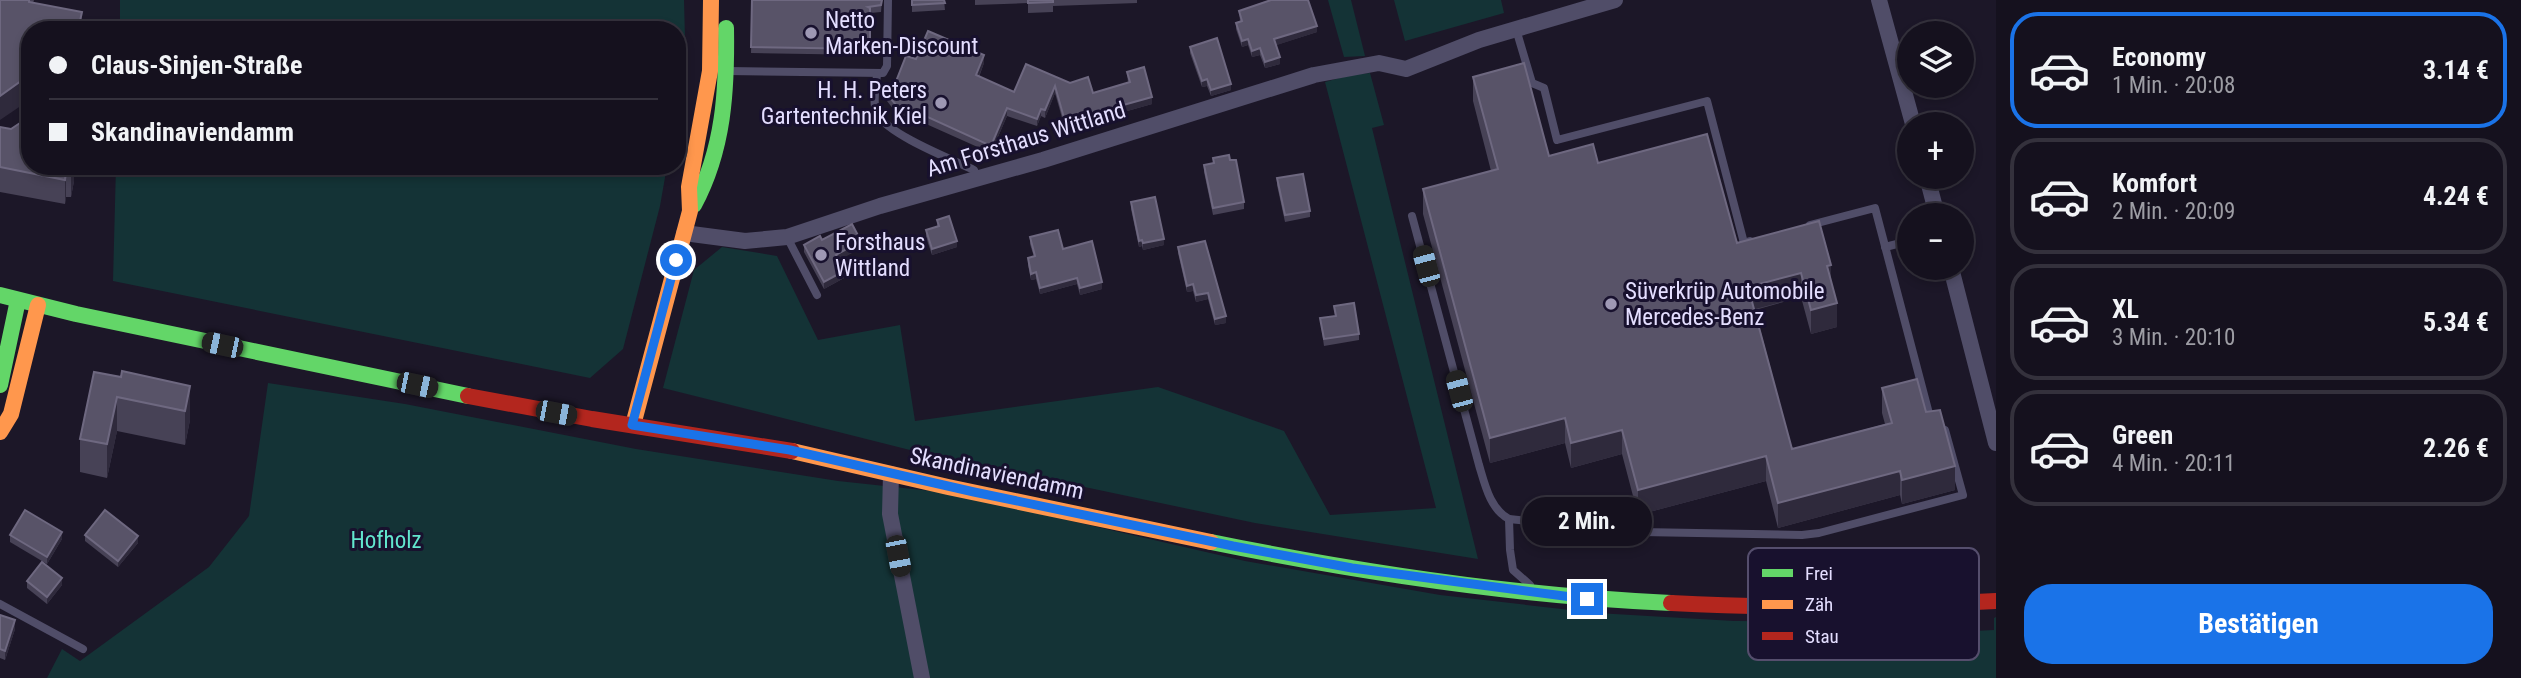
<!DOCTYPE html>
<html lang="de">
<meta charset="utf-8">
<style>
:root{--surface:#15111e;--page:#1e1a27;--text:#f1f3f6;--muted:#9d9da4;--line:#34313c;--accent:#1a73e8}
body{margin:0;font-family:"Roboto Condensed",sans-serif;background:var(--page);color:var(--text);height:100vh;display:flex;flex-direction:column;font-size:26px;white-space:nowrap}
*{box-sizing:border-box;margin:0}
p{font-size:23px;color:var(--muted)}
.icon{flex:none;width:38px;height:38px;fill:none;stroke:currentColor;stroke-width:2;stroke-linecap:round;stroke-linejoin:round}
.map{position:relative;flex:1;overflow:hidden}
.sheet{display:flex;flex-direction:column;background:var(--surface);width:525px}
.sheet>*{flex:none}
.banner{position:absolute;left:21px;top:21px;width:665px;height:154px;border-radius:28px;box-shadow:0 4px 10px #0003,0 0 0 2px var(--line);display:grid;align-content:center;height:154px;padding:0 28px;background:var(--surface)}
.fabs{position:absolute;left:1897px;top:21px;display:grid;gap:14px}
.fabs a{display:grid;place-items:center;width:77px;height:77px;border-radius:50%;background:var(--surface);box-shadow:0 4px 10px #0003,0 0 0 2px var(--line);font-size:35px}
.end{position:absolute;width:32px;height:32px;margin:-16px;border:9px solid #1a73e8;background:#fff;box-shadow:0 0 0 4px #fff}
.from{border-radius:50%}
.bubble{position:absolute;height:49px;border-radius:24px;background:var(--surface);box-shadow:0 4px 10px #0003,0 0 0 2px var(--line);font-size:23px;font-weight:700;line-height:49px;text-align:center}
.car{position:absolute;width:21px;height:42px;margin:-21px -10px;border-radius:9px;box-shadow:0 0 5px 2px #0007;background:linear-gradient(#222 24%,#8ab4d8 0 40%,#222 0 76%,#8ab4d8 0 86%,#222 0)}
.banner b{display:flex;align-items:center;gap:24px;height:66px;font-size:26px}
.banner b+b{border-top:2px solid var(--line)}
.banner i{width:18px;height:18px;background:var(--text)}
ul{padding:12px 0 0;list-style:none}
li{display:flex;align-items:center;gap:21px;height:116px;margin:0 14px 10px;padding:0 14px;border:4px solid var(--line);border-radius:28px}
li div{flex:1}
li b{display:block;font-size:26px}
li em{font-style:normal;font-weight:700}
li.active{border-color:var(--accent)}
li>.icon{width:63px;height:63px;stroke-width:1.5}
.button{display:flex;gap:14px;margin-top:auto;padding:14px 28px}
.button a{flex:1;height:80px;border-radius:28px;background:var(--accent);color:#fff;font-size:28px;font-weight:700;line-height:80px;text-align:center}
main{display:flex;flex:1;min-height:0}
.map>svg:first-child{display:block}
.green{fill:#143336}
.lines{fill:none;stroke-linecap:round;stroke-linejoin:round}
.lane{stroke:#504d68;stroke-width:8}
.street{stroke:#504d68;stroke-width:16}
.fast{stroke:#63d668;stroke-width:16}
.slow{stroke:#ff974d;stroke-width:16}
.jam{stroke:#b3261e;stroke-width:16}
.wall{fill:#474256}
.shaded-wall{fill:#2f2a3c}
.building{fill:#585368;stroke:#6e6880;stroke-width:2}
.route{stroke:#1a73e8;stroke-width:9}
.poi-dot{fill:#9e98b4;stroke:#18112e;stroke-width:2.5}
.labels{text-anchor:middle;stroke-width:6;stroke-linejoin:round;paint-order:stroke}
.poi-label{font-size:23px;fill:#e4deff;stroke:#18112e;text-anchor:start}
.street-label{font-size:23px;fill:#e4deff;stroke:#18112e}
.park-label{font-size:23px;fill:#62e6ce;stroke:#18112e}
.key{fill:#18112e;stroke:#554e6d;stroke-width:2}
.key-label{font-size:19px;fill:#e4deff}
</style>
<main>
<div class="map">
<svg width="1996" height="678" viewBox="0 0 1996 678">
<rect width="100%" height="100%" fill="#1c1728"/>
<!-- green -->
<g class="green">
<polygon points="120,0 684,0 685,39 677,114 677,30 120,30"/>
<polygon points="1328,0 1351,0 1365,56 1344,57"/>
<polygon points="1394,0 1501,0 1504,13 1405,41"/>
<polygon points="1370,73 1384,125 1372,128 1478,559 1255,523 910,450 663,388 694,270 722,247 777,256 818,340 900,325 915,421 1158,387 1284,431 1330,515 1436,508 1325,82 1350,75"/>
<polygon points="116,166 667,166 660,206 623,349 590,378 113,281"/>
<polygon points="268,383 405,404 636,449 838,481 950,493 1245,561 1440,595 1597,613 1734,621 1914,622 1915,634 1994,630 1994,618 1996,617 1996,678 47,678 62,649 80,661 209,567 249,516"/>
</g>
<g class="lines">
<!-- lane -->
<g class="lane">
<polyline points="1516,29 1532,83 1544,88 1557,140 1707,101 1744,243 1750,241"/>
<polyline points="727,71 883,73 887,66 888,0"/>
<path d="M877 75C876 86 872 104 877 114 889 135 951 159 974 170L977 179"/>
<path d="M1412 216 1479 465C1485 485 1490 509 1509 519L1641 532 1802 535 1819 533 1963 495 1945 430 1932 425 1875 208 1810 225"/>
<polyline points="787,237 817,295"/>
<polyline points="1885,247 1909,241"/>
<polyline points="1509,519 1510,550 1513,570 1530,585"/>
<polyline points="0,604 83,649"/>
</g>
<!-- street -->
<g class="street">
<polyline points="1879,0 1913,124"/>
<polyline points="1927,177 1937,215"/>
<polyline points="684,233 745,241 787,237 880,206 1043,160 1314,75 1379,63 1406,69 1479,40 1615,0"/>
<polyline points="1951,268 1996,443"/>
<polyline points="891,474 890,514 922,678"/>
</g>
<!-- fast -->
<g class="fast">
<path d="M694 205C724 149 727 90 726 28"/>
<polyline points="0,295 76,314 468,396"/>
<polyline points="0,385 18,300"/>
<path d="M1211 542C1363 573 1517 596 1671 603"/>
</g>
<!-- slow -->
<g class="slow">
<polyline points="633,425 690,211 689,187 710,71 711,0"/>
<polyline points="0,432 11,414 38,305"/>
<polyline points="792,451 948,487 1211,542"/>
</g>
<!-- jam -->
<g class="jam">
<polyline points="468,396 592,419 792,451"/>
<path d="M1671 603C1780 609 1887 607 1996 601"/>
</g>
</g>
<!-- wall -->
<g class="wall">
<polygon points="0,0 34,0 33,3 82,30 30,166 74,166 74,181 71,197 66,197 65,204 0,192 0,127 11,129 20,123 23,104"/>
<polygon points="752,0 882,0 881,12 870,13 870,55 751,53"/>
<polygon points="912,0 944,0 945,10 912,12"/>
<polygon points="975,0 1137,0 1137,3 1053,6 1053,12 1028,13 1028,3 975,5"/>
<polygon points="1239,11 1317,32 1276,45 1280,64 1265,68 1260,55 1252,57 1248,45 1242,47 1236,29 1236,23 1240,21"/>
<polygon points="1190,47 1231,90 1211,96 1207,86 1202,87 1190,53"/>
<polygon points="916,59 984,63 979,77 1014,92 1026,64 1093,93 1128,83 1127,72 1152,104 1099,119 1099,123 1066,132 1055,93 1045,118 1041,116 1037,126 1007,116 991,153 906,115 900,118 887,101 887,94 893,89"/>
<polygon points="1473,77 1549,156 1598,163 1737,243 1831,279 1837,327 1811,334 1801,297 1755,310 1792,449 1885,424 1882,413 1882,388 1926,412 1955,490 1902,504 1900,495 1778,528 1766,481 1638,515 1622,454 1571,468 1565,443 1490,463 1423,214 1423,189 1491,171 1473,101"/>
<polygon points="1213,158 1244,202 1244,209 1213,215 1204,172 1204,165 1213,164"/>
<polygon points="1277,178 1310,211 1310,217 1285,222 1277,185"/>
<polygon points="1131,202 1164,245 1143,250 1142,246 1139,247 1131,209"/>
<polygon points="937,220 957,247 932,255 926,237 926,230 937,227"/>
<polygon points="1030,237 1063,249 1102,289 1080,295 1077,284 1040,294 1036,279 1031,280 1028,265 1028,258 1034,257 1030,244"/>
<polygon points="822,240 861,248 838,260 844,278 824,289 804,252 804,245"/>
<polygon points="1178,247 1226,323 1215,325 1208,299 1196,302 1193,291 1187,292 1178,253"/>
<polygon points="1334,306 1359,334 1359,340 1324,346 1320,318 1335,316"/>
<polygon points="121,377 190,386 190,420 185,445 117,431 107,478 80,472 80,439"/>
<polygon points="10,535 62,539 47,564 10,542"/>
<polygon points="85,535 138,543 118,567 85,541"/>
<polygon points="27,581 62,585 47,604 27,588"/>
<polygon points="0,615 15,629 5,660 0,658"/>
</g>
<!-- shaded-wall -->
<g class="shaded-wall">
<polygon points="82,12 82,30 78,30"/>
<polygon points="1317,26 1317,32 1274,46 1274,39"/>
<polygon points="1248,39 1248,45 1242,47 1242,41"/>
<polygon points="1260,48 1260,55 1252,57 1252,51"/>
<polygon points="984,55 984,63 976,83 976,75"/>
<polygon points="1280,57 1280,64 1265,68 1265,62"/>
<polygon points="28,76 28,101 0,120 0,96"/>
<polygon points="1207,79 1207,86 1202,87 1202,81"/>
<polygon points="1231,84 1231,90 1211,96 1211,90"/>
<polygon points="1055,86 1055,93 1045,118 1045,110"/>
<polygon points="1152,97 1152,104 1099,119 1099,123 1066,132 1066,125 1098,112"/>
<polygon points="906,107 906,115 900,118 900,110"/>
<polygon points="1007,108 1007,116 991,153 991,146"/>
<polygon points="1041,109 1041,116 1037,126 1037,119"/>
<polygon points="72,166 74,166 74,181 71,197 71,173"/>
<polygon points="66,172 66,197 65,204 65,180"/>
<polygon points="1164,239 1164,245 1143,250 1143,243"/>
<polygon points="1142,240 1142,246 1139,247 1139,241"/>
<polygon points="861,241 861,248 836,262 836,255"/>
<polygon points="957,241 957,247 932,255 932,249"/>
<polygon points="1831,265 1831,289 1827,266"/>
<polygon points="844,271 844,278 824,289 824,282"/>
<polygon points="1036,272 1036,279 1031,280 1031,274"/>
<polygon points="1801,273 1801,297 1748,311 1748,287"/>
<polygon points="1077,278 1077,284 1040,294 1040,288"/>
<polygon points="1102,282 1102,289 1080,295 1080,288"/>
<polygon points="1193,284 1193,291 1187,292 1187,286"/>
<polygon points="1208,293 1208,299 1196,302 1196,295"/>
<polygon points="1837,303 1837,327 1811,334 1811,310"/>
<polygon points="1226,316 1226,323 1215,325 1215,319"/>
<polygon points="190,386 190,420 185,445 185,411"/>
<polygon points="117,397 117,431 107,478 107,444"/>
<polygon points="1565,418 1565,443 1490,463 1490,438"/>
<polygon points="1622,430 1622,454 1571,468 1571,443"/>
<polygon points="1766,456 1766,481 1638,515 1638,490"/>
<polygon points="1955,466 1955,490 1902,504 1902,480"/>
<polygon points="1900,471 1900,495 1778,528 1778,503"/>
<polygon points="62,532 62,539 47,564 47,557"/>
<polygon points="138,536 138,543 118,567 118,561"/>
<polygon points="62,578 62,585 47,604 47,597"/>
<polygon points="15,620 15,629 5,660 5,651"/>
</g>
<!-- building -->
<g class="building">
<polygon points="0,0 29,0 29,2 82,12 78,30 30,30 30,166 72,166 71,173 66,172 65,180 0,167 0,127 11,129 20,123 28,76 0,96"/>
<polygon points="752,0 882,0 881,5 868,7 870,8 870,49 751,47"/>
<polygon points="912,0 944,0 945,3 912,5"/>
<polygon points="1028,0 1053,0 1053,2 1028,3"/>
<polygon points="1271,0 1308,0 1317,26 1274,39 1280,57 1265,62 1260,48 1252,51 1248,39 1242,41 1236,23 1242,21 1239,11"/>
<polygon points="928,31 984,55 976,75 1014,92 1026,64 1070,83 1088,77 1093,93 1130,82 1127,72 1144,67 1152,97 1098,112 1099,115 1066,125 1055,86 1045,110 1041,109 1037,119 1007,108 991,146 906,107 900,110 887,94 893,89 906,56 916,59"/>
<polygon points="1217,38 1231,84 1211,90 1207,79 1202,81 1190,47"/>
<polygon points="1524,63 1549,156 1593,144 1598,163 1707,134 1737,243 1819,221 1831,265 1827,266 1837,303 1811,310 1801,273 1748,287 1792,449 1892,423 1882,388 1917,379 1926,412 1940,410 1955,466 1902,480 1900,471 1778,503 1766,456 1638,490 1622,430 1571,443 1565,418 1490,438 1423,189 1498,169 1473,77"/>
<polygon points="1229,155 1230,160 1236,160 1244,202 1213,208 1204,165 1214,163 1213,158"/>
<polygon points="1303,174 1310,211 1285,215 1277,178"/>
<polygon points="1155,197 1164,239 1143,243 1142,240 1139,241 1131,202"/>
<polygon points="949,216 957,241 932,249 926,230 939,226 937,220"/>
<polygon points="852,224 861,241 836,255 844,271 824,282 804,245 820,236 822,240"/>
<polygon points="1058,230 1063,249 1092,241 1102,282 1080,288 1077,278 1040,288 1036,272 1031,274 1028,258 1035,256 1030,237"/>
<polygon points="1205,241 1226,316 1215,319 1208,293 1196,295 1193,284 1187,286 1178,247"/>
<polygon points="1354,303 1359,334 1324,339 1320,318 1336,316 1334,306"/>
<polygon points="122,371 190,386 185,411 117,397 107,444 80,439 94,372 121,377"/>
<polygon points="25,510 62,532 47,557 10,535"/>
<polygon points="105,510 138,536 118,561 85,535"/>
<polygon points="42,562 62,578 47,597 27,581"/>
<polygon points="0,615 15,620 5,651 0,649"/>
</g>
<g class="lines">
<!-- route -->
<polyline class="route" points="676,260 632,425 790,450 974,492 1233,546 1352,568 1587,599"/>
</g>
<!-- markers -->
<g class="poi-dot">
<circle cx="811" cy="33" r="7"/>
<circle cx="941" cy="103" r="7"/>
<circle cx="821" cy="255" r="7"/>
<circle cx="1611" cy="304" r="7"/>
</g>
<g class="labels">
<!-- poi labels -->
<g class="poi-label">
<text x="825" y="28">Netto<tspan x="825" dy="26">Marken-Discount</tspan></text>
<text x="927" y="98" text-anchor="end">H. H. Peters<tspan x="927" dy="26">Gartentechnik Kiel</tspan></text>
<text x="835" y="250">Forsthaus<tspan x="835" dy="26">Wittland</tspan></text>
<text x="1625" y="299">Süverkrüp Automobile<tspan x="1625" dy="26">Mercedes-Benz</tspan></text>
</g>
<!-- street labels -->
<g class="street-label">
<text transform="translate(1026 139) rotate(-17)" y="8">Am Forsthaus Wittland</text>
<text transform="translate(997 473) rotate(12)" y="8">Skandinaviendamm</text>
</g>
<!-- park labels -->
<g class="park-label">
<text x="386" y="548">Hofholz</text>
</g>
</g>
<!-- legend -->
<rect x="1748" y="548" width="231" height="112" rx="10" class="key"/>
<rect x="1762" y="569" width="31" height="8" fill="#63d668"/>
<rect x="1762" y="600" width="31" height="9" fill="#ff974d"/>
<rect x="1762" y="632" width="31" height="8" fill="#b3261e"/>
<g class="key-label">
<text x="1805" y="580">Frei</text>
<text x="1805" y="611">Zäh</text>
<text x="1805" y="643">Stau</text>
</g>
</svg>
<div class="fabs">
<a><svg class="icon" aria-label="layers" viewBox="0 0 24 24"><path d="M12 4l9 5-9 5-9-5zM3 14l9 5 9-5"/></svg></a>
<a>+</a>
<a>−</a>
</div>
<i class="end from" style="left:676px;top:260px"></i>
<i class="end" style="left:1587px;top:599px"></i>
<div class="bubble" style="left:1522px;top:497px;width:130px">2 Min.</div>
<i class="car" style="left:1426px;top:266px;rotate:345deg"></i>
<i class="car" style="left:222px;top:345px;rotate:282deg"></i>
<i class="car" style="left:417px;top:385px;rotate:102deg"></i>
<i class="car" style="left:1459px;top:391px;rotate:345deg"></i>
<i class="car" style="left:556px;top:413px;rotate:101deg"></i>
<i class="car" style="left:898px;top:556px;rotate:169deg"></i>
<div class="banner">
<b><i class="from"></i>Claus-Sinjen-Straße</b>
<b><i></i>Skandinaviendamm</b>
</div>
</div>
<section class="sheet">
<ul>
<li class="active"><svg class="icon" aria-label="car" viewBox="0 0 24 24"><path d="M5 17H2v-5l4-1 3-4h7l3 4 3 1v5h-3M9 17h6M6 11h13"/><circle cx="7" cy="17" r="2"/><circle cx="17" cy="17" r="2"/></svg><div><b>Economy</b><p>1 Min. · 20:08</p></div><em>3.14 €</em></li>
<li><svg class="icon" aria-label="car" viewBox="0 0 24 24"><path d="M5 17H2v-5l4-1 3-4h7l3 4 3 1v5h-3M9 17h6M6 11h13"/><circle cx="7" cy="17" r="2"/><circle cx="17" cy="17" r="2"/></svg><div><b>Komfort</b><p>2 Min. · 20:09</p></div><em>4.24 €</em></li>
<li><svg class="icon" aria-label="car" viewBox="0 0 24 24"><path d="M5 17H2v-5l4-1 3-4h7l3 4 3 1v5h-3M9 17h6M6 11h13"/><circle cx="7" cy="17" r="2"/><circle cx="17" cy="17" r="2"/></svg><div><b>XL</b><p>3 Min. · 20:10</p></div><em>5.34 €</em></li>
<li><svg class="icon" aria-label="car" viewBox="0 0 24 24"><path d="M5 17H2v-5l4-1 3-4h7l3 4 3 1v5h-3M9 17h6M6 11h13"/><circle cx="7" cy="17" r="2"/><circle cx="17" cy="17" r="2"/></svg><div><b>Green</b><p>4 Min. · 20:11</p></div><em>2.26 €</em></li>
</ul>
<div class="button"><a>Bestätigen</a></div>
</section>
</main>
